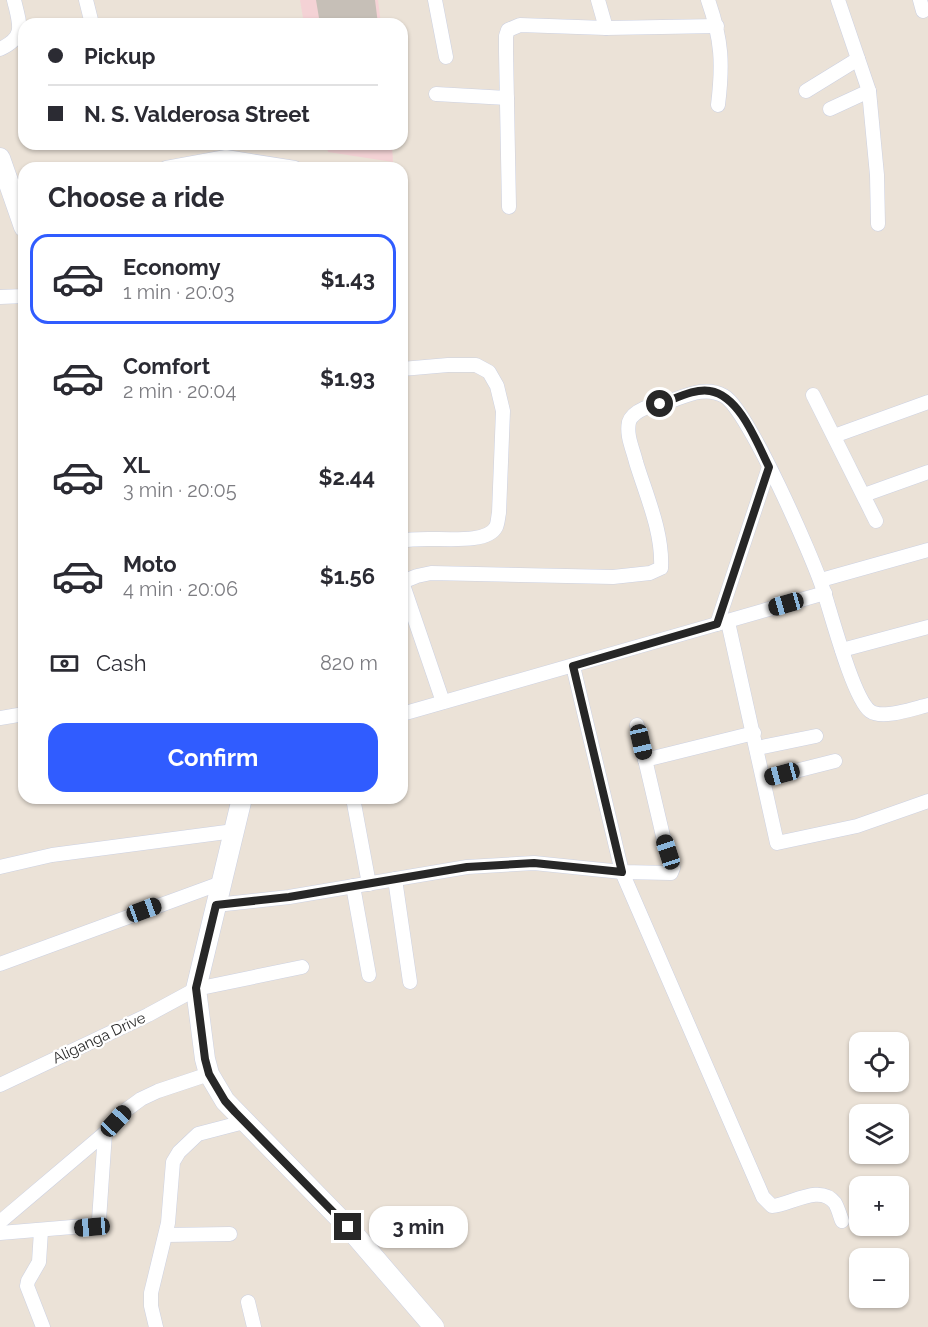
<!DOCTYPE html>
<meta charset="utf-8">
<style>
:root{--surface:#fff;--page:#f2f2f3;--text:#2b2b33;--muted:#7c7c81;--line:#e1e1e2;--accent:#305cff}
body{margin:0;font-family:Raleway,sans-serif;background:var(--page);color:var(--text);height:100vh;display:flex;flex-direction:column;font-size:22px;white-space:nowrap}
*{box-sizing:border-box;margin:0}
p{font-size:20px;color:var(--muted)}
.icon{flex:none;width:33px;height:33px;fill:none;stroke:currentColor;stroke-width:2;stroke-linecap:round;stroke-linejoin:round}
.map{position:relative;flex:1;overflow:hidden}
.details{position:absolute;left:18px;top:162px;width:390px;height:642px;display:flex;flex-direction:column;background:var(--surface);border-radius:18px;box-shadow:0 2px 4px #0004}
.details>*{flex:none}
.guide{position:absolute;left:18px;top:18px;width:390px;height:132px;border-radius:18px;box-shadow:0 2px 4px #0004;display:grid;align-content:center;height:132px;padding:0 30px;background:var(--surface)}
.fabs{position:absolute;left:849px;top:1032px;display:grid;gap:12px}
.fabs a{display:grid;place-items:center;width:60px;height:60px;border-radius:12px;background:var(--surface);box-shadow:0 2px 4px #0004;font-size:30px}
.end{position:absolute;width:27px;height:27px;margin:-14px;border:8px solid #272727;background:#fff;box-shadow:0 0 0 3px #fff}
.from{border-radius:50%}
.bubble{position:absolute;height:42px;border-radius:18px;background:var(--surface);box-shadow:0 2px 4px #0004;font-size:20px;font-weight:700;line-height:42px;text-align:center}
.car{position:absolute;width:18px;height:36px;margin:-18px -9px;border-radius:8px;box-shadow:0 0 4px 2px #0007;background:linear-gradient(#222 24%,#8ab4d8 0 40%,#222 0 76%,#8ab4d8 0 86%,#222 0)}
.guide b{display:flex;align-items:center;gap:21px;height:57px;font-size:22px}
.guide b+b{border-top:2px solid var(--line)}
.guide i{width:15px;height:15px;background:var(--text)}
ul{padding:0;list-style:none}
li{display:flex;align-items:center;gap:18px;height:90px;margin:0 12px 9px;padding:0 18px;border:3px solid transparent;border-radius:18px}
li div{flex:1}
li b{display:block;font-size:22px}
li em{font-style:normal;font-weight:700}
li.active{border-color:var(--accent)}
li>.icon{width:54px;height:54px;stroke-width:1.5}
h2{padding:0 30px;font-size:27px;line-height:72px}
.pay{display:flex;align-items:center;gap:15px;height:66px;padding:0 30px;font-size:22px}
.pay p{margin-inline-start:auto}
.primary-button{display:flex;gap:12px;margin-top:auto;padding:12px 30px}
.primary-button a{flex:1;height:69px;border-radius:18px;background:var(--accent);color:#fff;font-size:24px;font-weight:700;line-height:69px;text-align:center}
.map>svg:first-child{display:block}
.medical{fill:#f4d2d5}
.building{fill:#c6bfb7}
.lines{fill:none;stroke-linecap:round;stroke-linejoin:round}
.minor-casing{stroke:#ccd1e2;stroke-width:15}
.secondary-casing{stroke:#ccd1e2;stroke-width:21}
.minor{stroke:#fff;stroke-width:14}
.secondary{stroke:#fff;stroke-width:20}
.route{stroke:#272727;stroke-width:8}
.labels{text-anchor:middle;stroke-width:4.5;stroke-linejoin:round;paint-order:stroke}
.street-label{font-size:15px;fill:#272727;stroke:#fff}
</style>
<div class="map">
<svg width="928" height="1327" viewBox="0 0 928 1327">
<rect width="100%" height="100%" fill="#ebe2d7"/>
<!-- medical -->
<g class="medical">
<polygon points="300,0 378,0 381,24 304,24"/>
<polygon points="326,144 392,144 393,162 328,152"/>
</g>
<!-- building -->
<polygon class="building" points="316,0 375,0 378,24 320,24"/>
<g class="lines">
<defs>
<g id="minor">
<polyline points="86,0 92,24"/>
<polyline points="435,0 446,57"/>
<polyline points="598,0 606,28"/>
<path d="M708 0C722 40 723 64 718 105"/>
<polyline points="838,0 869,91 877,175 878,224"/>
<polyline points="920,0 923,11"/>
<path d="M0 49C26 37 20 25 14 0"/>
<polyline points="806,91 858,59"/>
<polyline points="436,94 507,98"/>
<polyline points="830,109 869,91"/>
<polyline points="166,168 226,157 295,168"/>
<polyline points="509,207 506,51 506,36 508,30 520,25 606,28 717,26"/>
<polyline points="0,297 24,296"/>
<path d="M402 369 448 365H476L489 372 497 386 503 411 499 513C498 517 498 523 496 527 485 548 424 534 402 541"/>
<polyline points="813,395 876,521"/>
<polyline points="834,436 928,402"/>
<polyline points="864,495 928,472"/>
<polyline points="821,580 928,550"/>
<path d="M402 582 417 576 431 573 613 577 650 573 661 568C663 532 646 495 636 462 633 449 626 436 629 422 634 407 663 403 676 399 692 393 708 387 724 396 748 409 813 558 823 589 831 613 853 698 870 711 882 720 915 708 928 705"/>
<polyline points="402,582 443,702"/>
<polyline points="728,622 777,843 857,826 928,801"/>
<polyline points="717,624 769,467"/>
<polyline points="842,650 928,627"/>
<path d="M573 666 622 872 763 1197 772 1206C790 1205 820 1183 835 1203 838 1208 840 1216 842 1221"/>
<polyline points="402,714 825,593"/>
<polyline points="0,718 24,714"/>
<polyline points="757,748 816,736"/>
<polyline points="645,760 754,733"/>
<polyline points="764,779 835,761"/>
<polyline points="353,798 369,884"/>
<polyline points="0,867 52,855 234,831"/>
<polyline points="395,879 410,982"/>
<polyline points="353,886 369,975"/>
<polyline points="216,905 289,897 467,867 534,863 622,872 671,873 673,868 663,836 637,725"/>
<polyline points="0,964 221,883"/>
<polyline points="0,1085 148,1015 196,989 302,967"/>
<polyline points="0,1222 105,1133 126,1110 141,1099 158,1091 209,1074"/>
<polyline points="41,1231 39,1262 28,1281 27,1286 43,1327"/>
<polyline points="0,1233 96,1225 99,1220 105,1133"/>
<polyline points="166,1235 230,1234"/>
<polyline points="248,1302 254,1327"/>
<polyline points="156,1327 151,1306 151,1293 168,1223 173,1162 179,1152 198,1134 244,1122"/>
</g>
<g id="secondary">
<polyline points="0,158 24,227"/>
<polyline points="242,798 196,989 205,1059 209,1074 225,1101 348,1227 434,1327"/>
</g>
</defs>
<!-- minor casing -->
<use href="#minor" class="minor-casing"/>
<!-- secondary casing -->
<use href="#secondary" class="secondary-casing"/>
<!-- minor -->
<use href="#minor" class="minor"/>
<!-- secondary -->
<use href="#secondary" class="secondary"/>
</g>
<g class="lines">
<!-- route -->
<path class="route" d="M348 1227 235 1112 225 1101 209 1074 205 1059 196 988 216 905 289 897 467 867 534 863 622 872 573 666 717 624 769 467C757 443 740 396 710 391 695 388 675 399 660 404"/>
</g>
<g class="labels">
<!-- street labels -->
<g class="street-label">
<text transform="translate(99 1038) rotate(-25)" y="5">Aliganga Drive</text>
</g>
</g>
</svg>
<div class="fabs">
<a><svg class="icon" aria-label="locate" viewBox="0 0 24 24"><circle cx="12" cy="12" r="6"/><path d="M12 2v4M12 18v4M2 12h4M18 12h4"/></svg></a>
<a><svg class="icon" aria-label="layers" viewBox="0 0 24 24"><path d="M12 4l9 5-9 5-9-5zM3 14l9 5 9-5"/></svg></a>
<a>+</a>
<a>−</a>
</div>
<i class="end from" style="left:660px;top:404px"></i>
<i class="end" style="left:348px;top:1227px"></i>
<div class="bubble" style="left:369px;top:1206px;width:99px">3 min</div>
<i class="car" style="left:786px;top:604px;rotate:254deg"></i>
<i class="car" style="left:641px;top:742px;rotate:167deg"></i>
<i class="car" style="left:782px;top:774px;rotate:255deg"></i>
<i class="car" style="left:668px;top:852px;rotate:342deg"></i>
<i class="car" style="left:144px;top:910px;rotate:70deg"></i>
<i class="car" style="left:116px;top:1121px;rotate:43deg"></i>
<i class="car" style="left:92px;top:1227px;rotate:265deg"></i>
<div class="guide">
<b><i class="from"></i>Pickup</b>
<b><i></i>N. S. Valderosa Street</b>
</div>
<section class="details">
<h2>Choose a ride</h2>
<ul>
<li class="active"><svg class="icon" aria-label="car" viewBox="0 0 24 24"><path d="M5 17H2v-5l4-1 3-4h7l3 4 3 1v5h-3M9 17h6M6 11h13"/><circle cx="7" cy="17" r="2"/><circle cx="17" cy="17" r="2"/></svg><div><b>Economy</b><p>1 min · 20:03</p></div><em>$1.43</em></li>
<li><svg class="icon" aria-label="car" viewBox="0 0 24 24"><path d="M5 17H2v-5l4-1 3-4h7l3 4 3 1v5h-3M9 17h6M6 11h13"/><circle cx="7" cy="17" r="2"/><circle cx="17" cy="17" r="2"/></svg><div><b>Comfort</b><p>2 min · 20:04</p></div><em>$1.93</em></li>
<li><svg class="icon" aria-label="car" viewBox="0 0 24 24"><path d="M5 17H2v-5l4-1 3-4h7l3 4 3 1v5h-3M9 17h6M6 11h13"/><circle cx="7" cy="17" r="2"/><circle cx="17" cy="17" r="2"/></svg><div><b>XL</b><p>3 min · 20:05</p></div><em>$2.44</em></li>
<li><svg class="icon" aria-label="car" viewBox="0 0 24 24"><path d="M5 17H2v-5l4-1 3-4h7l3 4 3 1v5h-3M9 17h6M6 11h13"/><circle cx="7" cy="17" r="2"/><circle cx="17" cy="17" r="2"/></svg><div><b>Moto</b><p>4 min · 20:06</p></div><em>$1.56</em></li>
</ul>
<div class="pay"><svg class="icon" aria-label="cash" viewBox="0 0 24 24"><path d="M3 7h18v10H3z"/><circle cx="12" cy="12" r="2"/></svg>Cash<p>820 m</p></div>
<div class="primary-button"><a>Confirm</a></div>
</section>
</div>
